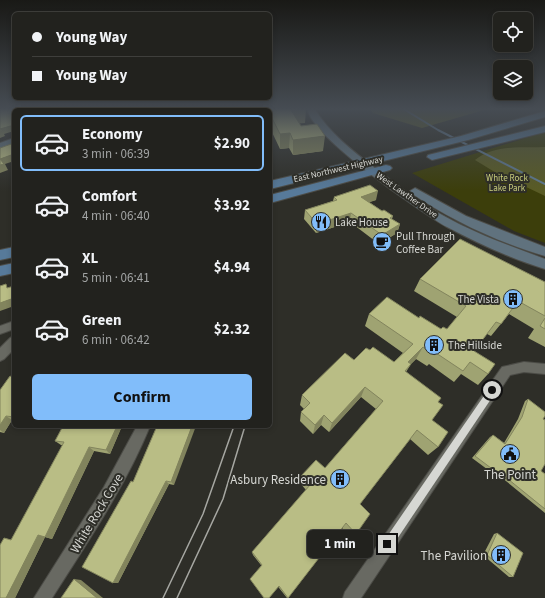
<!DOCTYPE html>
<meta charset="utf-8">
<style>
:root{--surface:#22221e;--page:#2a2a27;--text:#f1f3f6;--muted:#a2a4a4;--line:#3f3f3c;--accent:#81bdfa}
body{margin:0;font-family:"Source Sans 3",sans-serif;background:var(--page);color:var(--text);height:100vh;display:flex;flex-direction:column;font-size:15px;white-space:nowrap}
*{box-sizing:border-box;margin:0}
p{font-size:13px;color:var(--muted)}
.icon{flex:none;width:22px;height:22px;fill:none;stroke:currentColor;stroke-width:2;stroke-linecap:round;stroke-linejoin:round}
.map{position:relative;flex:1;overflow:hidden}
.panel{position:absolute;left:12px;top:108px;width:260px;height:320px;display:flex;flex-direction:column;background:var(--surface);border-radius:6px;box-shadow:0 2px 6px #0003,0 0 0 1px var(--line)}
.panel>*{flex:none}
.banner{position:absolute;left:12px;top:12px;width:260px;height:88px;border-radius:6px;box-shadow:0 2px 6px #0003,0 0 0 1px var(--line);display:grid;align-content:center;height:88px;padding:0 20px;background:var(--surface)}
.controls{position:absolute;left:493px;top:12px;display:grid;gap:8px}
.controls a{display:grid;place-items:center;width:40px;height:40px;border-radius:6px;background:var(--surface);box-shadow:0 2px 6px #0003,0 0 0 1px var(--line);font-size:20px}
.end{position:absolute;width:18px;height:18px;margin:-9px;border:5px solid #d6d7d3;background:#111;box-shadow:0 0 0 2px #111}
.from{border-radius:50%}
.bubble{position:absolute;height:28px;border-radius:6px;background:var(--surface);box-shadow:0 2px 6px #0003,0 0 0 1px var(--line);font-size:13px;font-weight:700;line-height:28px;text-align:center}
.banner b{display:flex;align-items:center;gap:14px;height:38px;font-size:15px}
.banner b+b{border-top:1px solid var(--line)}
.banner i{width:10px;height:10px;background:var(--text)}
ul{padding:7px 0 0;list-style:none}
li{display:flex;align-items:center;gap:12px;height:56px;margin:0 8px 6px;padding:0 12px;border:2px solid transparent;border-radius:6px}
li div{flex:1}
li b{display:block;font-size:15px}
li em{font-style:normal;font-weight:700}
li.on{border-color:var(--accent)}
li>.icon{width:36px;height:36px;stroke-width:1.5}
.button{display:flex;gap:8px;margin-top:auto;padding:8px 20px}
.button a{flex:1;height:46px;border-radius:6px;background:var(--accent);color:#111;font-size:16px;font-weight:700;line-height:46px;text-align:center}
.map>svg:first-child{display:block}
.green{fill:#3c3e0b}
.forest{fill:#595b25}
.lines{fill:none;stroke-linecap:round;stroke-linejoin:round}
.stream{stroke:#5e7890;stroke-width:2}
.street-casing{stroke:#4c4c47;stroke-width:2}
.secondary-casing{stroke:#4c4c47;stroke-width:2}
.primary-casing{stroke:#4c4c47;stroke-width:2}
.street{fill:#686962;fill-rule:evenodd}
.secondary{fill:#60727e;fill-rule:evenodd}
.primary{fill:#577a9a;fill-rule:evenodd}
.tram-far1{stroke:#a6a7a2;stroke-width:1}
.tram{stroke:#a6a7a2;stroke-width:1.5}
.wall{fill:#9fa372}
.shaded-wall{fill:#82845d}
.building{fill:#b9bd85;stroke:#82845d}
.route{fill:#d6d7d3}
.labels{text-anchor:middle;stroke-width:4;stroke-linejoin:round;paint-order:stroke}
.far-street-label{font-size:9px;fill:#d6d7d3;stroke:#2e2e28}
.far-park-label{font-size:9px;fill:#c9cd7c;stroke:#2e2e28}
.poi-label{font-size:11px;fill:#d6d7d3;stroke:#2e2e28;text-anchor:start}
.near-poi-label{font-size:13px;fill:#d6d7d3;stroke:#2e2e28;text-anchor:end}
.near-street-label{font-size:13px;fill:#d6d7d3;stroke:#2e2e28}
</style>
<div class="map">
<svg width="545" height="598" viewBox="0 0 545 598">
<rect width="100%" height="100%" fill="#2e2e28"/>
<!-- green -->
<polygon class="green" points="545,132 545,243 514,231 412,173"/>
<!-- forest -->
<g class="forest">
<polygon points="369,108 491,108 422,128 373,113"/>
<path d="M545 147V196L493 171 475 160C494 144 522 148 545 147Z"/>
</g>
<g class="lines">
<!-- stream -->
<polyline class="stream" points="402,108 438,130 545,184"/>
<defs>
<g id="street">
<polygon points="14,321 14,329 0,334 0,326"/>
<polygon points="14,336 14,349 4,359 0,361 0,348 10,338"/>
<polygon points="524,362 545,364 545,374 524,372 510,375 361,598 343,598 345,592 502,367"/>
<path d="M137 426H150C125 487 87 543 52 598H34L104 487Z"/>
</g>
<g id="secondary">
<path d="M308 108H314C329 133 353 151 376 169 398 186 420 203 444 216 476 234 511 246 545 259V269C512 259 477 243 447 227 423 214 305 132 308 108Z"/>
<polygon points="14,138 14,144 0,149 0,143"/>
<path d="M415 188 466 216 545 247V256C499 243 451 220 411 193L410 191Z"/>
</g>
<g id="primary">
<polygon points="545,111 545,117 468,140 270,189 270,181 461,136"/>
<polygon points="545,126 545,132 432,160 427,157 428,155"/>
<polygon points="386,165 390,166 392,168 390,170 270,203 270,195"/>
<polygon points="14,247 14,257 0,260 0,250"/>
<polygon points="14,263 14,273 0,276 0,266"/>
</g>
</defs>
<!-- street casing -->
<use href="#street" class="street-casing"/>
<!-- secondary casing -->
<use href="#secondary" class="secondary-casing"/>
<!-- primary casing -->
<use href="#primary" class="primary-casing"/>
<!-- street -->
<use href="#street" class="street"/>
<!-- secondary -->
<use href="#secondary" class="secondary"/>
<!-- primary -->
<use href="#primary" class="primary"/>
<!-- tram-far1 -->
<polyline class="tram-far1" points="238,108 239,110"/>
<!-- tram -->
<g class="tram">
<polyline points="163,598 203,514 234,426"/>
<polyline points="177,598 223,499 245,426"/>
</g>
</g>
<!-- wall -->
<g class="wall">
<polygon points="256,108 305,108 305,123 299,123 301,126 323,151 293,155 289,148 280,149 270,128 270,110 257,110"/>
<polygon points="334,197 376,200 369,202 382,211 393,216 392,219 400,224 397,233 379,244 350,222 316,233 304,219 305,210 333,201"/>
<polygon points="420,279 545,282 545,347 528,338 534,329 509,314 491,336 487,334 474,351 488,374 478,385 461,374 454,382 429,364 427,366 416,359 411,364 406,372 438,402 432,420 438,447 428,455 410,439 360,504 356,534 351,537 342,528 288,598 287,598 253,555 252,552 306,490 300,483 301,476 325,468 376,409 361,397 329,432 321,425 313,434 300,421 301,412 304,409 300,405 302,395 354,360 370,350 394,362 403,353 365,326 369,314 419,318 441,329 447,329 457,317 414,291"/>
<polygon points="14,374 14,421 12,420 4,433 0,432 0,390"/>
<polygon points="528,399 543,419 541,471 545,474 545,513 501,477 499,478 472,458 490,437 493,435 504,443 518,419 525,401"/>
<polygon points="122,426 110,454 94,451 52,539 45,537 15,598 4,538 12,540 63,445 61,445 55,441"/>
<polygon points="157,426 174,485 169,484 118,583 113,583 133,482"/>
<polygon points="497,533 513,577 509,577 483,555 494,534"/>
</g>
<!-- shaded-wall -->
<g class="shaded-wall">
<polygon points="139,108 159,108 150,110 132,110"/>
<rect x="261" y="108" width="5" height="2"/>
<polygon points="306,109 305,123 291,124 291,110"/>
<polygon points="14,125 14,131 4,134 5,136 0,138 0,129"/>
<polygon points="290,133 289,148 280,149 280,134"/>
<polygon points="325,136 323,151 293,155 293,140"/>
<polygon points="14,154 14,161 5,164 8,170 0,173 0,159"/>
<polygon points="378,191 376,200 359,206 361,197"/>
<polygon points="351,213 350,222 316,233 317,224"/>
<polygon points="400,224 397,233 379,244 382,235"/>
<polygon points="14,298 14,306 0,311 0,303"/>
<polygon points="423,347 416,359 401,373 408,362"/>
<polygon points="365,387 361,397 329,432 332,423"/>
<polygon points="324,415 321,425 313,434 315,425"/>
<polygon points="6,416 12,420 4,433 0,430 0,425"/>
<polygon points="117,426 122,426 110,454 106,450"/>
<polygon points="192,426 196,426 174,485 171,482"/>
<polygon points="89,447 94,451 52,539 45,537"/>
<polygon points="166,481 169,484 118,583 113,583"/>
<polygon points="38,535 45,537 15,598 6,598"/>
<polygon points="74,579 81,580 103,598 97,598"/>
</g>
<!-- building -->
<g class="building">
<polygon points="0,108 139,108 132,110 14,110 14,125 0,129 2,130 0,131"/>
<polygon points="267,108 305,108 306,109 291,110 301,126 317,124 325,136 293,140 290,133 280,134 270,114 270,110 268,110"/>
<polygon points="14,143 14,154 0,159 0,148"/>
<polygon points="0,159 4,164 0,165"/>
<polygon points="370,185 378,191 361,197 382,211 384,210 393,216 390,218 400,224 382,235 351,213 317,224 305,210 337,200 334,197"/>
<polygon points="460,239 545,282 545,316 518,301 501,324 496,322 474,351 495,364 488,374 470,362 463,371 436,353 435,355 423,347 408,362 411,364 405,371 441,398 438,402 443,405 432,420 448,432 438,447 417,430 360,504 370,514 356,534 346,523 288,598 279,586 269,598 264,598 250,579 262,565 252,552 310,485 301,476 316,460 325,468 383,401 365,387 332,423 324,415 315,425 301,412 310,403 302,395 345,353 354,360 366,348 370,350 373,347 394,362 413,344 369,314 387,297 419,318 420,316 441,329 443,327 447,329 466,306 420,279"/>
<polygon points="6,284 7,288 14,286 14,298 0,303 0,286"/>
<polygon points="545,318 545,329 540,326"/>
<polygon points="14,374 14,417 6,416 0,425 0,390 10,376 12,377"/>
<polygon points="528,399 545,412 545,416 543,419 545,420 545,464 541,471 545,474 545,509 503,475 503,477 475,456 493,435 505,444 522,417"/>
<polygon points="63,426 117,426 106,450 89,447 45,537 38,535 6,598 0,598 0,545 4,538 11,540 64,442 55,441"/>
<polygon points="157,426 192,426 171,482 166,481 113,583 82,567 131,481 133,482"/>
<polygon points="497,533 523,553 513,577 487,555"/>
<polygon points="74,579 97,598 61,598"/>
</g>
<!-- sky -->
<linearGradient id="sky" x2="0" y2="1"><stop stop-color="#191916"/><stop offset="0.57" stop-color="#464c53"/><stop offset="1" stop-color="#464c53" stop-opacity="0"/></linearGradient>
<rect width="545" height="191" fill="url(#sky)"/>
<!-- route -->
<polygon class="route" points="492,386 496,390 495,393 391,548 387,550 384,548 382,544 384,541 490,387"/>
<!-- icons -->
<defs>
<symbol id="restaurant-disc" viewBox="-11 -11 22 22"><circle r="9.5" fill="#81bdfa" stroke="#2e2e28"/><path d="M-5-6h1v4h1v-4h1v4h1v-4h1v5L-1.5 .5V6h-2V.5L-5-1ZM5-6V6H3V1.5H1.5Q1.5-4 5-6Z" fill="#111"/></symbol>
<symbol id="cafe-disc" viewBox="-11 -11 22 22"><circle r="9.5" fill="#81bdfa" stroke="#2e2e28"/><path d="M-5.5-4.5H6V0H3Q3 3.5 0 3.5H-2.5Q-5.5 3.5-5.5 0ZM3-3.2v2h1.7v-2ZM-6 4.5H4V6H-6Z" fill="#111"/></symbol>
<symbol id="building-disc" viewBox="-11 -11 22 22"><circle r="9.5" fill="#81bdfa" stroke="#2e2e28"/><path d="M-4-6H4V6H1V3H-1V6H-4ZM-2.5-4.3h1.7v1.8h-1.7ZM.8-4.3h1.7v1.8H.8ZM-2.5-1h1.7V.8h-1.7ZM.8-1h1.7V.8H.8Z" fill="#111"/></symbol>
<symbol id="civic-disc" viewBox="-11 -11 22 22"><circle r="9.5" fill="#81bdfa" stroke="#2e2e28"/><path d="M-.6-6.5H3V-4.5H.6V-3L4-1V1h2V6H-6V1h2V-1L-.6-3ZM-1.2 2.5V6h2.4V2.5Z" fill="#111"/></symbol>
</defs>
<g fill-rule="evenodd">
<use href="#restaurant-disc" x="310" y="211" width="22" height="22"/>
<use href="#cafe-disc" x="371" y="231" width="22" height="22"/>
<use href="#building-disc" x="502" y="288" width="22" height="22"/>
<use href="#building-disc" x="423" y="334" width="22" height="22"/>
<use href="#civic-disc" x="499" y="443" width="22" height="22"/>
<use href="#building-disc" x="329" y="468" width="22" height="22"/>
<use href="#building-disc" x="490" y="544" width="22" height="22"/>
</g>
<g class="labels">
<!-- far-street labels -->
<g class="far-street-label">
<text transform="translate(338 169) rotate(-13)" y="3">East Northwest Highway</text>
<text transform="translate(407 195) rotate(35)" y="3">West Lawther Drive</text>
</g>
<!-- far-park labels -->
<g class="far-park-label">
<text x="507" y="181">White Rock<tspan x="507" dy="10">Lake Park</tspan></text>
</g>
<!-- poi labels -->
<g class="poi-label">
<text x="335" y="226">Lake House</text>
<text x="396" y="240">Pull Through<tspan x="396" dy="13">Coffee Bar</tspan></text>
<text x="499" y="303" text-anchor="end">The Vista</text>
<text x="448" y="349">The Hillside</text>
</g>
<!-- near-poi labels -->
<g class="near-poi-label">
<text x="510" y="479" text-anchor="middle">The Point</text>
<text x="326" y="484">Asbury Residence</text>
<text x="487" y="560">The Pavilion</text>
</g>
<!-- near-street labels -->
<g class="near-street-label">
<text transform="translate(96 513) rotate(-59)" y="5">White Rock Cove</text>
</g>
</g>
</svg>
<div class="controls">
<a><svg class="icon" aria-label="locate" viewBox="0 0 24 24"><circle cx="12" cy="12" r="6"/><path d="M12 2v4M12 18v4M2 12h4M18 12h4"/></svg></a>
<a><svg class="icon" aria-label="layers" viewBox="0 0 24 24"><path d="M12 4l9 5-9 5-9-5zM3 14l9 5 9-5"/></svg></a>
</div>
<i class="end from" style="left:492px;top:390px"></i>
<i class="end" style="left:387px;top:544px"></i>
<div class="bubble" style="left:307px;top:530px;width:66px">1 min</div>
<div class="banner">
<b><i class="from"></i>Young Way</b>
<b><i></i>Young Way</b>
</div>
<section class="panel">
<ul>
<li class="on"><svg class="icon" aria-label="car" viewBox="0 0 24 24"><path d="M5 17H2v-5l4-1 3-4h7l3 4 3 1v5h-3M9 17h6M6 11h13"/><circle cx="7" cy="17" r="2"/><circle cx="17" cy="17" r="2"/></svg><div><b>Economy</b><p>3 min · 06:39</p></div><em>$2.90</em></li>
<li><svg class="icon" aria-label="car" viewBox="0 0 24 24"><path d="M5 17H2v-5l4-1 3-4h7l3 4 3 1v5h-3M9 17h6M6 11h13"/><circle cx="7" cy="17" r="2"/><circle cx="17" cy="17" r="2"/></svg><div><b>Comfort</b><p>4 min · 06:40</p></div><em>$3.92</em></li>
<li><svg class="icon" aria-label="car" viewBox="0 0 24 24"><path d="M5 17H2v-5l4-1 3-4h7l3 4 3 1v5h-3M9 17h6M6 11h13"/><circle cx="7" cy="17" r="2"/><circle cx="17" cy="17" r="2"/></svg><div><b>XL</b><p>5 min · 06:41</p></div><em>$4.94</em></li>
<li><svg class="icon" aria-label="car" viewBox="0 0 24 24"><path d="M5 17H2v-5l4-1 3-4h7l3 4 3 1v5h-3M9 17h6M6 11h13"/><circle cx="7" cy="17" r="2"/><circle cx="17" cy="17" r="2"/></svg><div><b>Green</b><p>6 min · 06:42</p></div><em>$2.32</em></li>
</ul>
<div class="button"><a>Confirm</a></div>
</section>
</div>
